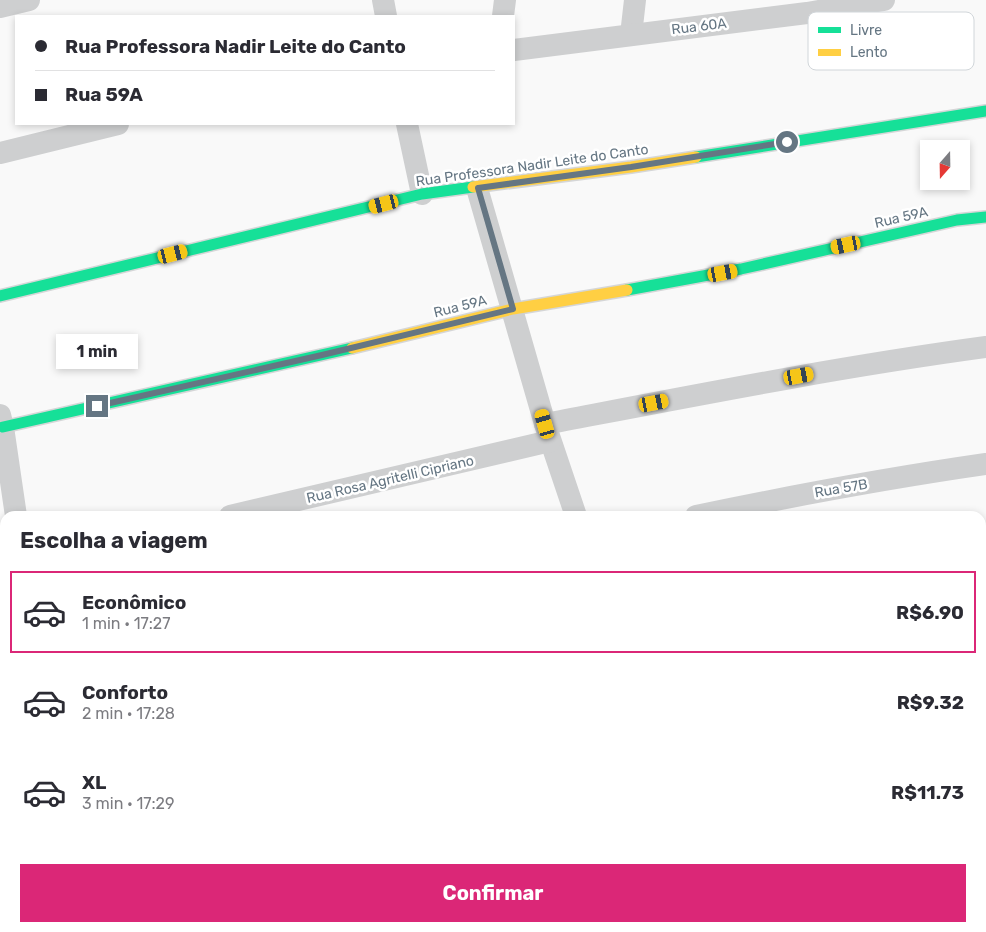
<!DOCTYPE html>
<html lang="pt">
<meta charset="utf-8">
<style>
:root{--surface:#fff;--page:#f7f7f7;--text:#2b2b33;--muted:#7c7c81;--line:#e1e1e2;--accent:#db2777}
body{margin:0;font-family:Rubik,sans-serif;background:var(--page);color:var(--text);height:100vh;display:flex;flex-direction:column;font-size:19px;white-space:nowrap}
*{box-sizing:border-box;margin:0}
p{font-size:16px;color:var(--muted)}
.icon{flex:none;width:28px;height:28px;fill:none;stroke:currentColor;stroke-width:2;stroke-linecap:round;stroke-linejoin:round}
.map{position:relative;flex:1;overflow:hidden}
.details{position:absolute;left:0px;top:511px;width:986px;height:421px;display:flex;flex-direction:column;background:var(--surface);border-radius:15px 15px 0 0;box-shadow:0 2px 8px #0003}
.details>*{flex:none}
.guide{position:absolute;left:15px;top:15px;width:500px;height:110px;border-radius:0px;box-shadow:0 2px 8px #0003;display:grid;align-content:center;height:110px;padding:0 20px;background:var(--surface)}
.needle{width:32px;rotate:200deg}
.controls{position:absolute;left:920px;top:140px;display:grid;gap:10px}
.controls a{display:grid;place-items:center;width:50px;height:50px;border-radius:0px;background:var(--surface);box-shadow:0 2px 8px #0003;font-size:25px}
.end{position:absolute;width:22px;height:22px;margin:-11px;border:6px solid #657683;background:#fff;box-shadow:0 0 0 2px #fff}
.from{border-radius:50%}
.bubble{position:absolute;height:35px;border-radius:0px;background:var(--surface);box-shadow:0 2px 8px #0003;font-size:16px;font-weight:700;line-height:35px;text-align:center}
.car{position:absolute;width:15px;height:30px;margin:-15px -8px;border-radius:6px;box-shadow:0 0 4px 1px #0007;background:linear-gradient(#f5c518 24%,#345 0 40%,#f5c518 0 76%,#345 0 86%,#f5c518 0)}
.guide b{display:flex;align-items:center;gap:18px;height:48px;font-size:19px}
.guide b+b{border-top:1px solid var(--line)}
.guide i{width:12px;height:12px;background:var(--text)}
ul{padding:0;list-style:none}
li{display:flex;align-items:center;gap:15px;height:82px;margin:0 10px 8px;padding:0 10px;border:2px solid transparent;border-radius:0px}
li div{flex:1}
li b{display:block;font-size:19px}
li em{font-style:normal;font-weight:700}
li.selected{border-color:var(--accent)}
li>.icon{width:45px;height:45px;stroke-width:1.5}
h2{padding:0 20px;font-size:22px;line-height:60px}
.primary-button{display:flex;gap:10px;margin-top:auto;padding:10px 20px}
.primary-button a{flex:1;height:58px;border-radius:0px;background:var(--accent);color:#fff;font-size:20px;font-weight:700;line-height:58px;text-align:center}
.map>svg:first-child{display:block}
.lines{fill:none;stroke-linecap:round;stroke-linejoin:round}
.fast-casing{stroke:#d5d6d7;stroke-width:14}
.slow-casing{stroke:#d5d6d7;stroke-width:14}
.path{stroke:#cbcccd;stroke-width:3;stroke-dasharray:2.5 2.5;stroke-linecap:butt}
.lane{stroke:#cecfd0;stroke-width:11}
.street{stroke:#cecfd0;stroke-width:22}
.fast{stroke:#16e098;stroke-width:11}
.slow{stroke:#ffcf43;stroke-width:11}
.route{stroke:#657683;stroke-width:6}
.labels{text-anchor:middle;stroke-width:5;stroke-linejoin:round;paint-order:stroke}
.street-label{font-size:14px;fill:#657683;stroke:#fff}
.key{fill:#fff;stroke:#d1d6da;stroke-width:1}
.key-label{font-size:14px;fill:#657683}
</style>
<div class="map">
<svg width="986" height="932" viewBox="0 0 986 932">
<rect width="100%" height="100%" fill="#f9f9f9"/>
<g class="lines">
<defs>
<g id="fast">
<polyline points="696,157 986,111"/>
<polyline points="627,290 741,269 957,220 986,217"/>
<polyline points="0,296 422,194 473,187"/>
<polyline points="3,427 352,348"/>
<polyline points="981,914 986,913"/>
<polyline points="892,932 918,928"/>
</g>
<g id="slow">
<polyline points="473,187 631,167 696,157"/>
<polyline points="352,348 513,309 627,290"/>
</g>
</defs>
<!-- fast casing -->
<use href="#fast" class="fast-casing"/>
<!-- slow casing -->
<use href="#slow" class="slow-casing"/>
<!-- path -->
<g class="path">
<polyline points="768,928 768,932"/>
<polyline points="660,932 661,928"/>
<polyline points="669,932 703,928"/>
</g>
<!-- lane -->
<polyline class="lane" points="816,932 828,931 876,932"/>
<!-- street -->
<g class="street">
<polyline points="383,0 386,16"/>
<polyline points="0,7 29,0"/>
<polyline points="503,16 505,0"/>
<polyline points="631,35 635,0"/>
<polyline points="514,50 807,13 884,0"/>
<polyline points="407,124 422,194"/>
<polyline points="0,153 118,124"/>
<polyline points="477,188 545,424 576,516"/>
<polyline points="0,415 3,427 16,516"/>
<path d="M545 424C692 396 838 367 986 347"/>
<polyline points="230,516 550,441"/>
<path d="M696 516C792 496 889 478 986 464"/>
<polyline points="981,606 986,605"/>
<polyline points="981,735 986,733"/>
<polyline points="0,754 5,736"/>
<polyline points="981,816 986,831"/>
<polyline points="0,900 5,900"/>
<polyline points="236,928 269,928"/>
</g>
<!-- fast -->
<use href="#fast" class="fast"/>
<!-- slow -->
<use href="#slow" class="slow"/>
</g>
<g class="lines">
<!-- route -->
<polyline class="route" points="97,406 322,355 513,309 478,188 631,167 787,142"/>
</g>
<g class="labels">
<!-- street labels -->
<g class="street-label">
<text transform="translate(699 26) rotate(-7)" y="5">Rua 60A</text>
<text transform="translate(532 165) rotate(-8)" y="5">Rua Professora Nadir Leite do Canto</text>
<text transform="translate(901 217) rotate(-13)" y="5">Rua 59A</text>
<text transform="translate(460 306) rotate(-14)" y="5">Rua 59A</text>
<text transform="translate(390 479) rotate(-13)" y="5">Rua Rosa Agritelli Cipriano</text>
<text transform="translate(841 488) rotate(-10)" y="5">Rua 57B</text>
</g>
</g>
<!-- legend -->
<rect x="808" y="12" width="166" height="58" rx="8" class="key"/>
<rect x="818" y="27" width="23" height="6" fill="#16e098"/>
<rect x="818" y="49" width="23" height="7" fill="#ffcf43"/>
<g class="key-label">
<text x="850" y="35">Livre</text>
<text x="850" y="57">Lento</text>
</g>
</svg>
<div class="controls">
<a><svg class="needle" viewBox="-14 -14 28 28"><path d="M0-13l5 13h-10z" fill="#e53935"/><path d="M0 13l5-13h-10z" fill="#7c7c81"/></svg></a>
</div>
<i class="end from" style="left:787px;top:142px"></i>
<i class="end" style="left:97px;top:406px"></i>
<div class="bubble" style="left:56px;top:334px;width:82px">1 min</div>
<i class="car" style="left:384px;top:204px;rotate:256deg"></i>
<i class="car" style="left:846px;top:245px;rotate:258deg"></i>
<i class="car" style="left:173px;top:254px;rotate:76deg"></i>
<i class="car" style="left:723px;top:273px;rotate:80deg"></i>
<i class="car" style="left:799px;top:376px;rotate:80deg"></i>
<i class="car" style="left:654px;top:403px;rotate:79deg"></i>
<i class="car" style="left:545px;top:424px;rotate:344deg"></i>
<div class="guide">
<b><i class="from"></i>Rua Professora Nadir Leite do Canto</b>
<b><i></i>Rua 59A</b>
</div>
<section class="details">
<h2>Escolha a viagem</h2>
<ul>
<li class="selected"><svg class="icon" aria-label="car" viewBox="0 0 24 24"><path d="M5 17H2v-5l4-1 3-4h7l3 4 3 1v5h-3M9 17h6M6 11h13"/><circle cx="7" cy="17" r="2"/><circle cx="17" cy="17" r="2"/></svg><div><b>Econômico</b><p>1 min · 17:27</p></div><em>R$6.90</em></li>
<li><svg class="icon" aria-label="car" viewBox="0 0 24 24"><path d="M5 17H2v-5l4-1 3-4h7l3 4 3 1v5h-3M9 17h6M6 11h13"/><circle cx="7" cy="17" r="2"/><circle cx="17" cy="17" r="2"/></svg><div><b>Conforto</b><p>2 min · 17:28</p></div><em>R$9.32</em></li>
<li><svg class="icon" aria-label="car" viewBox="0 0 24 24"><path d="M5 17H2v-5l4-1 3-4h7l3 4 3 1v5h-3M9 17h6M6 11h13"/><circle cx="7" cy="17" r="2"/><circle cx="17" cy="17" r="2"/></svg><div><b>XL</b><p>3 min · 17:29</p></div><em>R$11.73</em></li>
</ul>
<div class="primary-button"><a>Confirmar</a></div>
</section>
</div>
